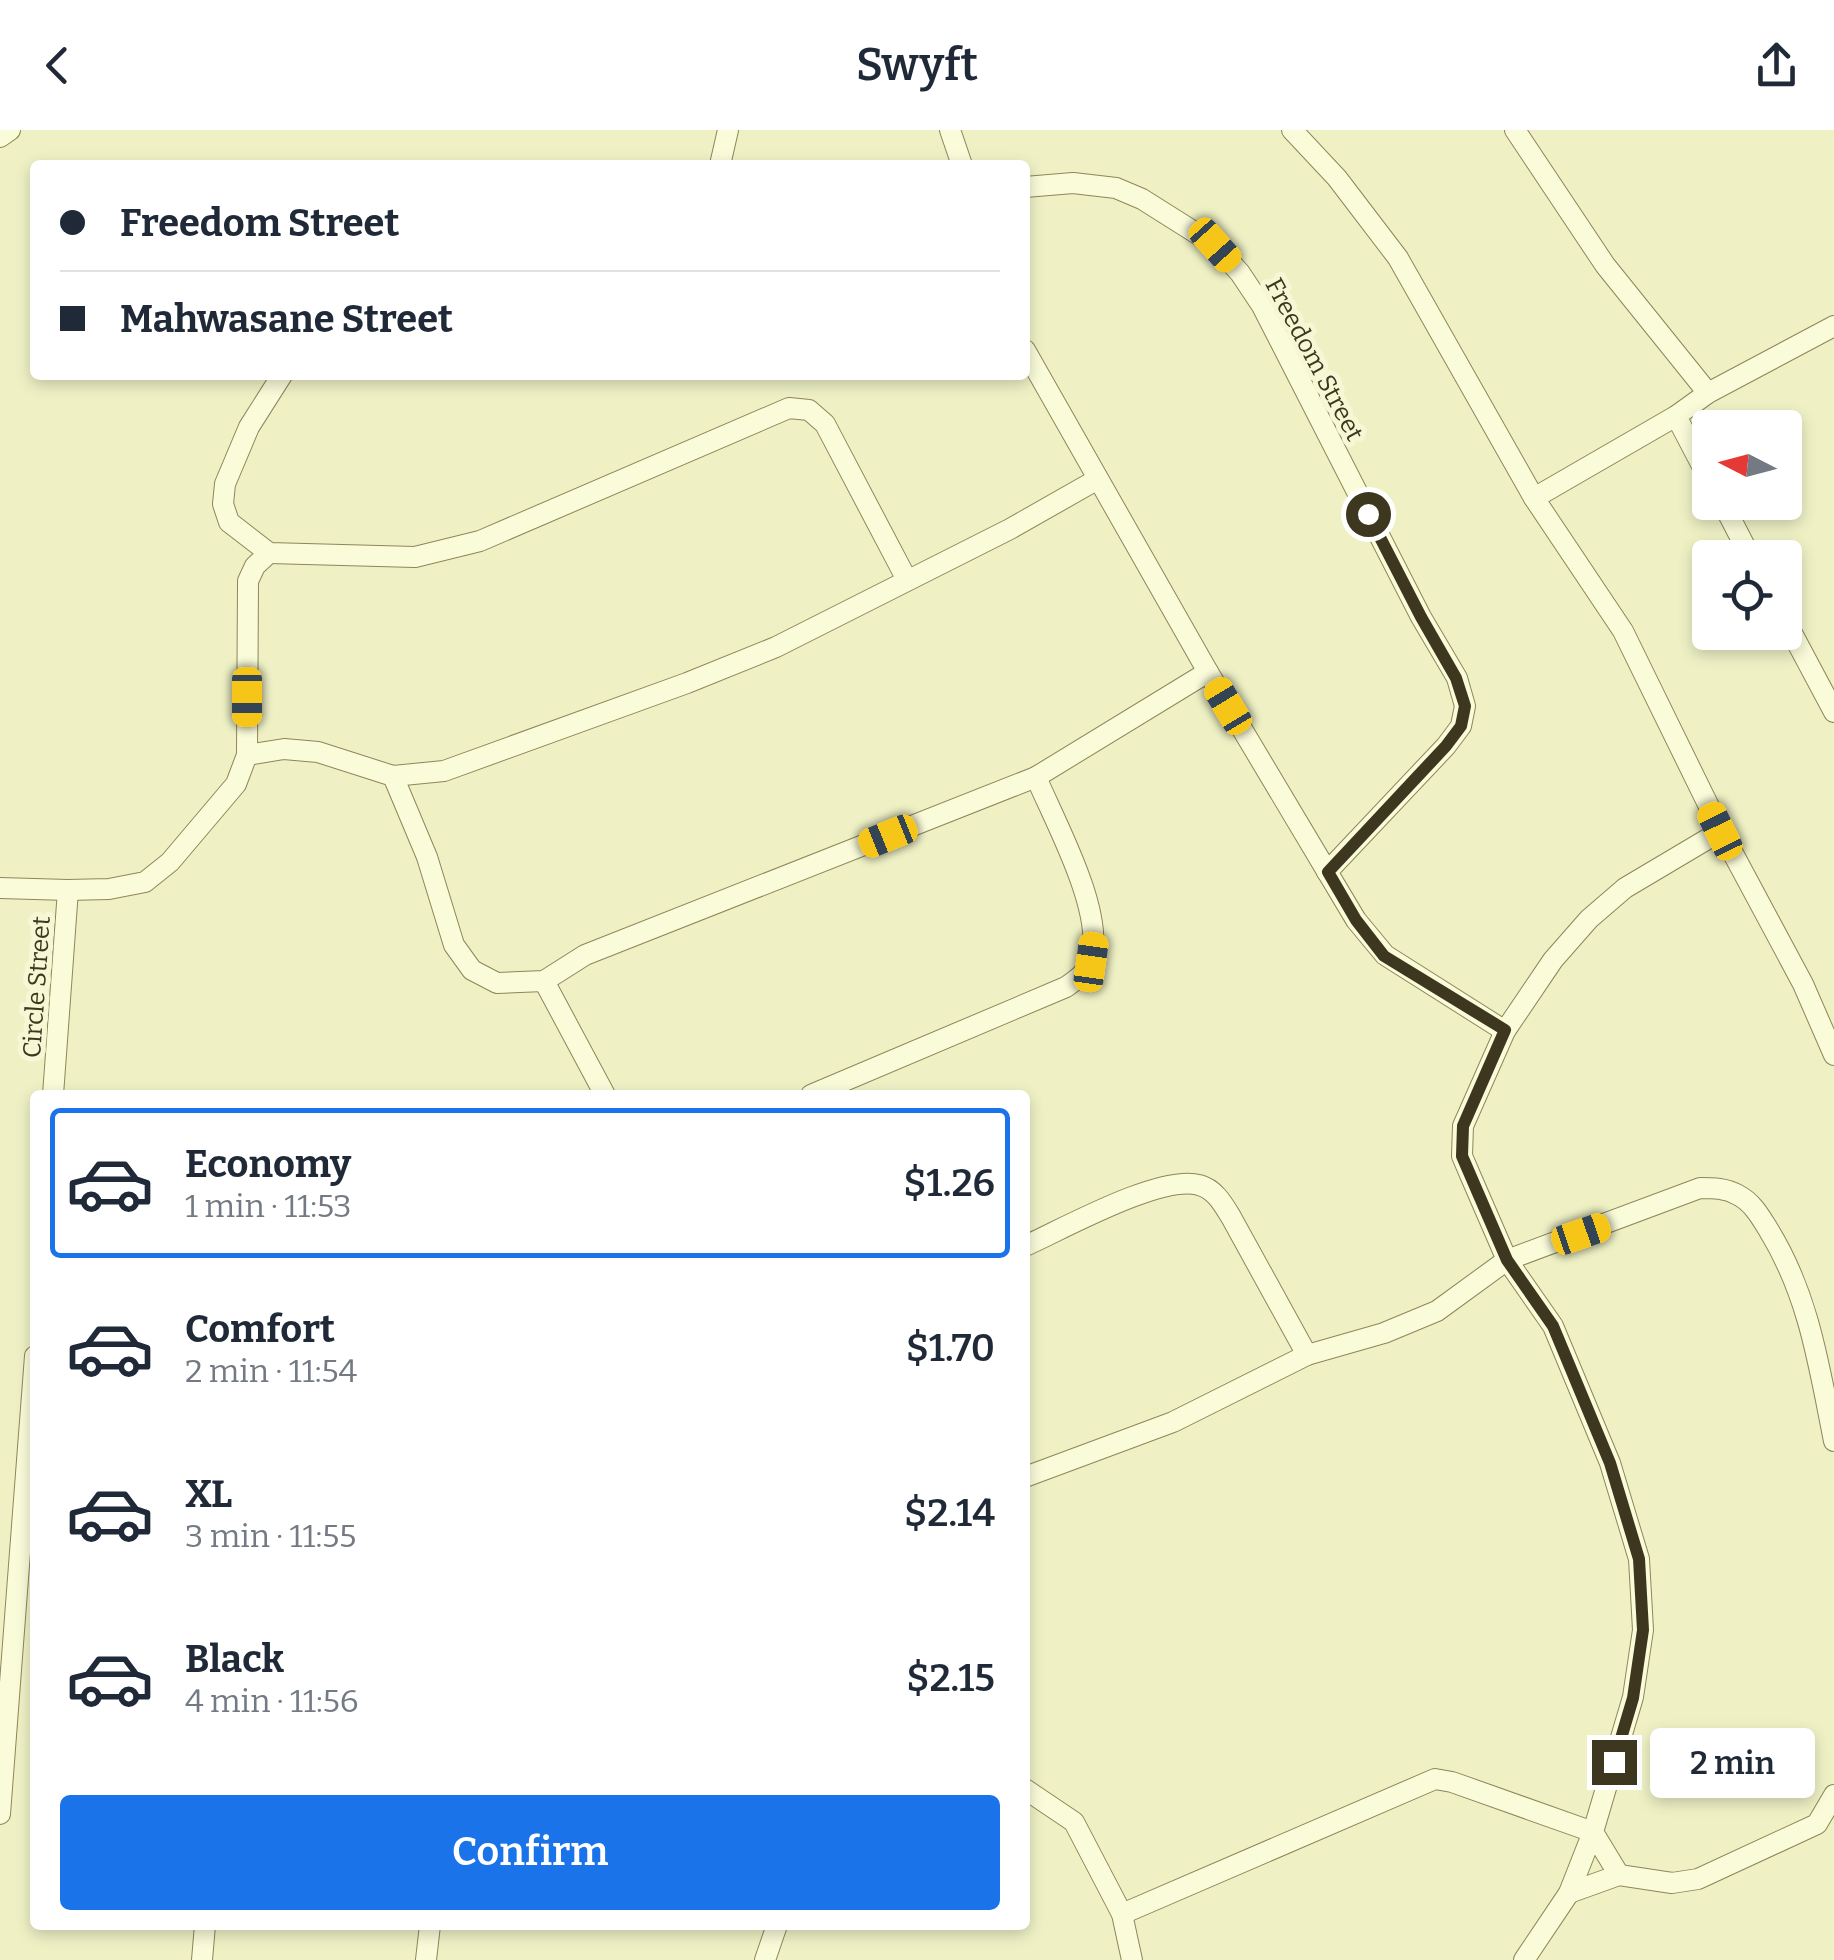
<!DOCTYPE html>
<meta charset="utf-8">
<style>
:root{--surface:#fff;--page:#f6f6f7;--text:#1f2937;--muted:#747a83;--line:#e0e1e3;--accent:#1a73e8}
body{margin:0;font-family:Bitter,serif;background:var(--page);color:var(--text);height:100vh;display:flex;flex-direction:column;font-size:38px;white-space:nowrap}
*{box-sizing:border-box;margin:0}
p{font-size:32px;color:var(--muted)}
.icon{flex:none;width:55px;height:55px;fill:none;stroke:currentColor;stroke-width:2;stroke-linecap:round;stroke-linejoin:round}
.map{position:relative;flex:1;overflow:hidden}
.panel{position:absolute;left:30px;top:960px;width:1000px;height:840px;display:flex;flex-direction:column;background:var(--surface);border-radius:10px;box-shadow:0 5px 15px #0003}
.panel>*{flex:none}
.top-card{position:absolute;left:30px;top:30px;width:1000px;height:220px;border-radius:10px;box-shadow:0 5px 15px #0003;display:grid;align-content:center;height:220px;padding:0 30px;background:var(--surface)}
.needle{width:65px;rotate:276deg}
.tools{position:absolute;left:1692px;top:280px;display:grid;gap:20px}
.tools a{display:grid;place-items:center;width:110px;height:110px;border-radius:10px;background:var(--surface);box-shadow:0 5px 15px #0003;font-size:50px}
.end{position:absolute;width:45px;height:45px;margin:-22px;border:12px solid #3c371e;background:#fff;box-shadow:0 0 0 5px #fff}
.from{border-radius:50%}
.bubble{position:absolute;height:70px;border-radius:10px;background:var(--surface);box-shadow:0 5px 15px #0003;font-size:32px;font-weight:600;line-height:70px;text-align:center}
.car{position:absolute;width:30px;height:60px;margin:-30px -15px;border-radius:12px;box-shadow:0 0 8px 2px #0007;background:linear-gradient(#f5c518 24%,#345 0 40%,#f5c518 0 76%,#345 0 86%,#f5c518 0)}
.top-card b{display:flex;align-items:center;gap:35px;height:95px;font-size:38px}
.top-card b+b{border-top:2px solid var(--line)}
.top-card i{width:25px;height:25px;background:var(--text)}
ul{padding:18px 0 0;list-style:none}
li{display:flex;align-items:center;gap:30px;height:150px;margin:0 20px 15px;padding:0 10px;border:5px solid transparent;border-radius:10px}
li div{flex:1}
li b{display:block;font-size:38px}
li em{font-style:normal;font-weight:600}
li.current{border-color:var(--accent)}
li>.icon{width:90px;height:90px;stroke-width:1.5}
.action{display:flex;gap:20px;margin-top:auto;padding:20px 30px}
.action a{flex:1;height:115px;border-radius:10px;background:var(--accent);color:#fff;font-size:40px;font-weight:600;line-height:115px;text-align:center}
header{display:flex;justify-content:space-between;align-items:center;height:130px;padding:0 30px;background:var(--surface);font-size:45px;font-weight:600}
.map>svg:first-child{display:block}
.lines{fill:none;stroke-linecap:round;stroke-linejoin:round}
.street-casing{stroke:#8d8659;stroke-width:22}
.street{stroke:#fafbd9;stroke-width:20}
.route{stroke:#3c371e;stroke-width:12}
.labels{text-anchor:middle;stroke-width:10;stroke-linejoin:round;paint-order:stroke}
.street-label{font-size:25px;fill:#3c371e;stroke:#f6f8d5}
</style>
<header><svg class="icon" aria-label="back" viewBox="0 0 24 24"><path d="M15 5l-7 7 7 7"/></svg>Swyft<svg class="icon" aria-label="share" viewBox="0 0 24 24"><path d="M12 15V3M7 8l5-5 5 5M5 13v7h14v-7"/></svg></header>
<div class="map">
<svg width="1834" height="1830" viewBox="0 0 1834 1830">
<rect width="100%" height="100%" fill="#eff1c5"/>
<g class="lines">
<defs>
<g id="street">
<polyline points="950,0 962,35"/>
<polyline points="1292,0 1337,48 1398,128 1534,368 1623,501 1721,701 1803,854 1834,925"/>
<polyline points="1515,0 1605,135 1708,263"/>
<polyline points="0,7 10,0"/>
<polyline points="720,35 728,0"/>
<polyline points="1025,57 1073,53 1116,58 1142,69 1215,115 1240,143 1262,176 1421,487 1457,548 1465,576 1461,596 1446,616 1327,742"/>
<polyline points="1025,220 1208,542 1356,790 1385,825 1505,901"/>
<polyline points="282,245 249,297 225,354 223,374 229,392 269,423 415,427 480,411 789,278 809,280 825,294 907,450"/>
<polyline points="1676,286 1710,351"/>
<polyline points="1534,368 1676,286 1708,263 1834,196"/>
<polyline points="1722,372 1751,428"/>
<polyline points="1785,490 1834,582"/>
<polyline points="247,625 284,619 318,622 393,646 444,641 687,553 776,517 1010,399 1098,349"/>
<polyline points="393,646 427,727 454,815 472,840 497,853 544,851 585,825 1036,647 1208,542"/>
<polyline points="0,758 68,760 53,965"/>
<polyline points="68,760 109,759 145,752 170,732 236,654 247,625 248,451 255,436 269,423"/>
<polyline points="544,851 605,965"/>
<path d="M811 965 1066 857C1076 850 1088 842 1091 829 1105 782 1055 692 1036 647"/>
<path d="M1025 1116C1063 1099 1161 1044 1199 1055 1215 1059 1223 1074 1231 1087L1307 1225"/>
<path d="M1025 1347 1173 1292 1307 1225 1384 1203 1437 1181 1507 1130 1700 1058C1713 1058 1726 1058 1738 1065 1752 1072 1760 1086 1768 1099 1809 1165 1819 1236 1834 1311"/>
<polyline points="1025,1659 1074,1692 1122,1784 1132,1830"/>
<polyline points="0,1684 35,1226"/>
<polyline points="1569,1763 1619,1745 1672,1753 1698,1749 1817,1694 1834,1665"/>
<polyline points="1122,1784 1435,1649 1452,1652 1593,1702 1619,1745"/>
<polyline points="202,1830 205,1795"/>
<polyline points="426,1830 430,1795"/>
<polyline points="765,1830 777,1795"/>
<polyline points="1524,1830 1569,1763 1593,1702 1633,1567 1643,1500 1639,1429 1610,1333 1553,1196 1507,1130 1471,1047 1462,1026 1463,996 1505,901 1553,830 1589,789 1625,758 1721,701"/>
</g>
</defs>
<!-- street casing -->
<use href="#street" class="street-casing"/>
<!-- street -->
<use href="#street" class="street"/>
</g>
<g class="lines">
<!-- route -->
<polyline class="route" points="1368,384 1421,487 1456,548 1465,576 1461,596 1446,616 1328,742 1356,790 1384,826 1505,900 1463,996 1462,1026 1507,1130 1553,1196 1610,1333 1639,1429 1643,1500 1633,1568 1614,1632"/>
</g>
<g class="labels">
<!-- street labels -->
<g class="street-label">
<text transform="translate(1315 229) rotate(62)" y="9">Freedom Street</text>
<text transform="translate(36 857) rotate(-86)" y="9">Circle Street</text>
</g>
</g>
</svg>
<div class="tools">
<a><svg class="needle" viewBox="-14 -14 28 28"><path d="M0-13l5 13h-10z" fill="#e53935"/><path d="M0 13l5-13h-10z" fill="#747a83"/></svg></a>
<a><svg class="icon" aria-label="locate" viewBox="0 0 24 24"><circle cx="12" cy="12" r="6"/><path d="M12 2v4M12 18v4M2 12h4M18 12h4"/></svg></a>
</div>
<i class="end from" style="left:1368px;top:384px"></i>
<i class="end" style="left:1614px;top:1632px"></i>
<div class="bubble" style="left:1650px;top:1598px;width:165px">2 min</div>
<i class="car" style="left:1215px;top:115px;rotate:138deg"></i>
<i class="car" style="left:247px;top:567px;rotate:180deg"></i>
<i class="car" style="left:1228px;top:576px;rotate:329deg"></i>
<i class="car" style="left:1720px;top:701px;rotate:334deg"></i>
<i class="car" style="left:888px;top:706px;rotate:248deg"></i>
<i class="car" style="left:1091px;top:832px;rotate:8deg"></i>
<i class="car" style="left:1581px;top:1104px;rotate:71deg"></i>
<div class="top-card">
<b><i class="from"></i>Freedom Street</b>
<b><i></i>Mahwasane Street</b>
</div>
<section class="panel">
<ul>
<li class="current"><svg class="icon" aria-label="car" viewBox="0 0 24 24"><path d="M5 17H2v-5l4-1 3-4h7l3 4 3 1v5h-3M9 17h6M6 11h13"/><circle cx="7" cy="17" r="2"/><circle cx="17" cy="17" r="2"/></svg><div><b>Economy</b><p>1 min · 11:53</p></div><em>$1.26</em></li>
<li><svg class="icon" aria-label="car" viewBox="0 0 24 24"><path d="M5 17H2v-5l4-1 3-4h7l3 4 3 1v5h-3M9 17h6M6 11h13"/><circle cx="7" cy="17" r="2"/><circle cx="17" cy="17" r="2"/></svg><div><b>Comfort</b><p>2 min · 11:54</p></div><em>$1.70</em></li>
<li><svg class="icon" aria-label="car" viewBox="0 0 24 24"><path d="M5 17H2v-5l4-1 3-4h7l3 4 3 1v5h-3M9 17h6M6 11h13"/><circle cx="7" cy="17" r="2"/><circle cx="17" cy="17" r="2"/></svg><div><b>XL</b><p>3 min · 11:55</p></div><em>$2.14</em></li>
<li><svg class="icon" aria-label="car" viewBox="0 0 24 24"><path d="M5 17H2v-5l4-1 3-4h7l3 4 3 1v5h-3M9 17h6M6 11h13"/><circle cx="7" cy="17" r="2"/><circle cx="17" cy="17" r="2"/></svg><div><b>Black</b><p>4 min · 11:56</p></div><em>$2.15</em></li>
</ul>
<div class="action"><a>Confirm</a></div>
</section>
</div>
